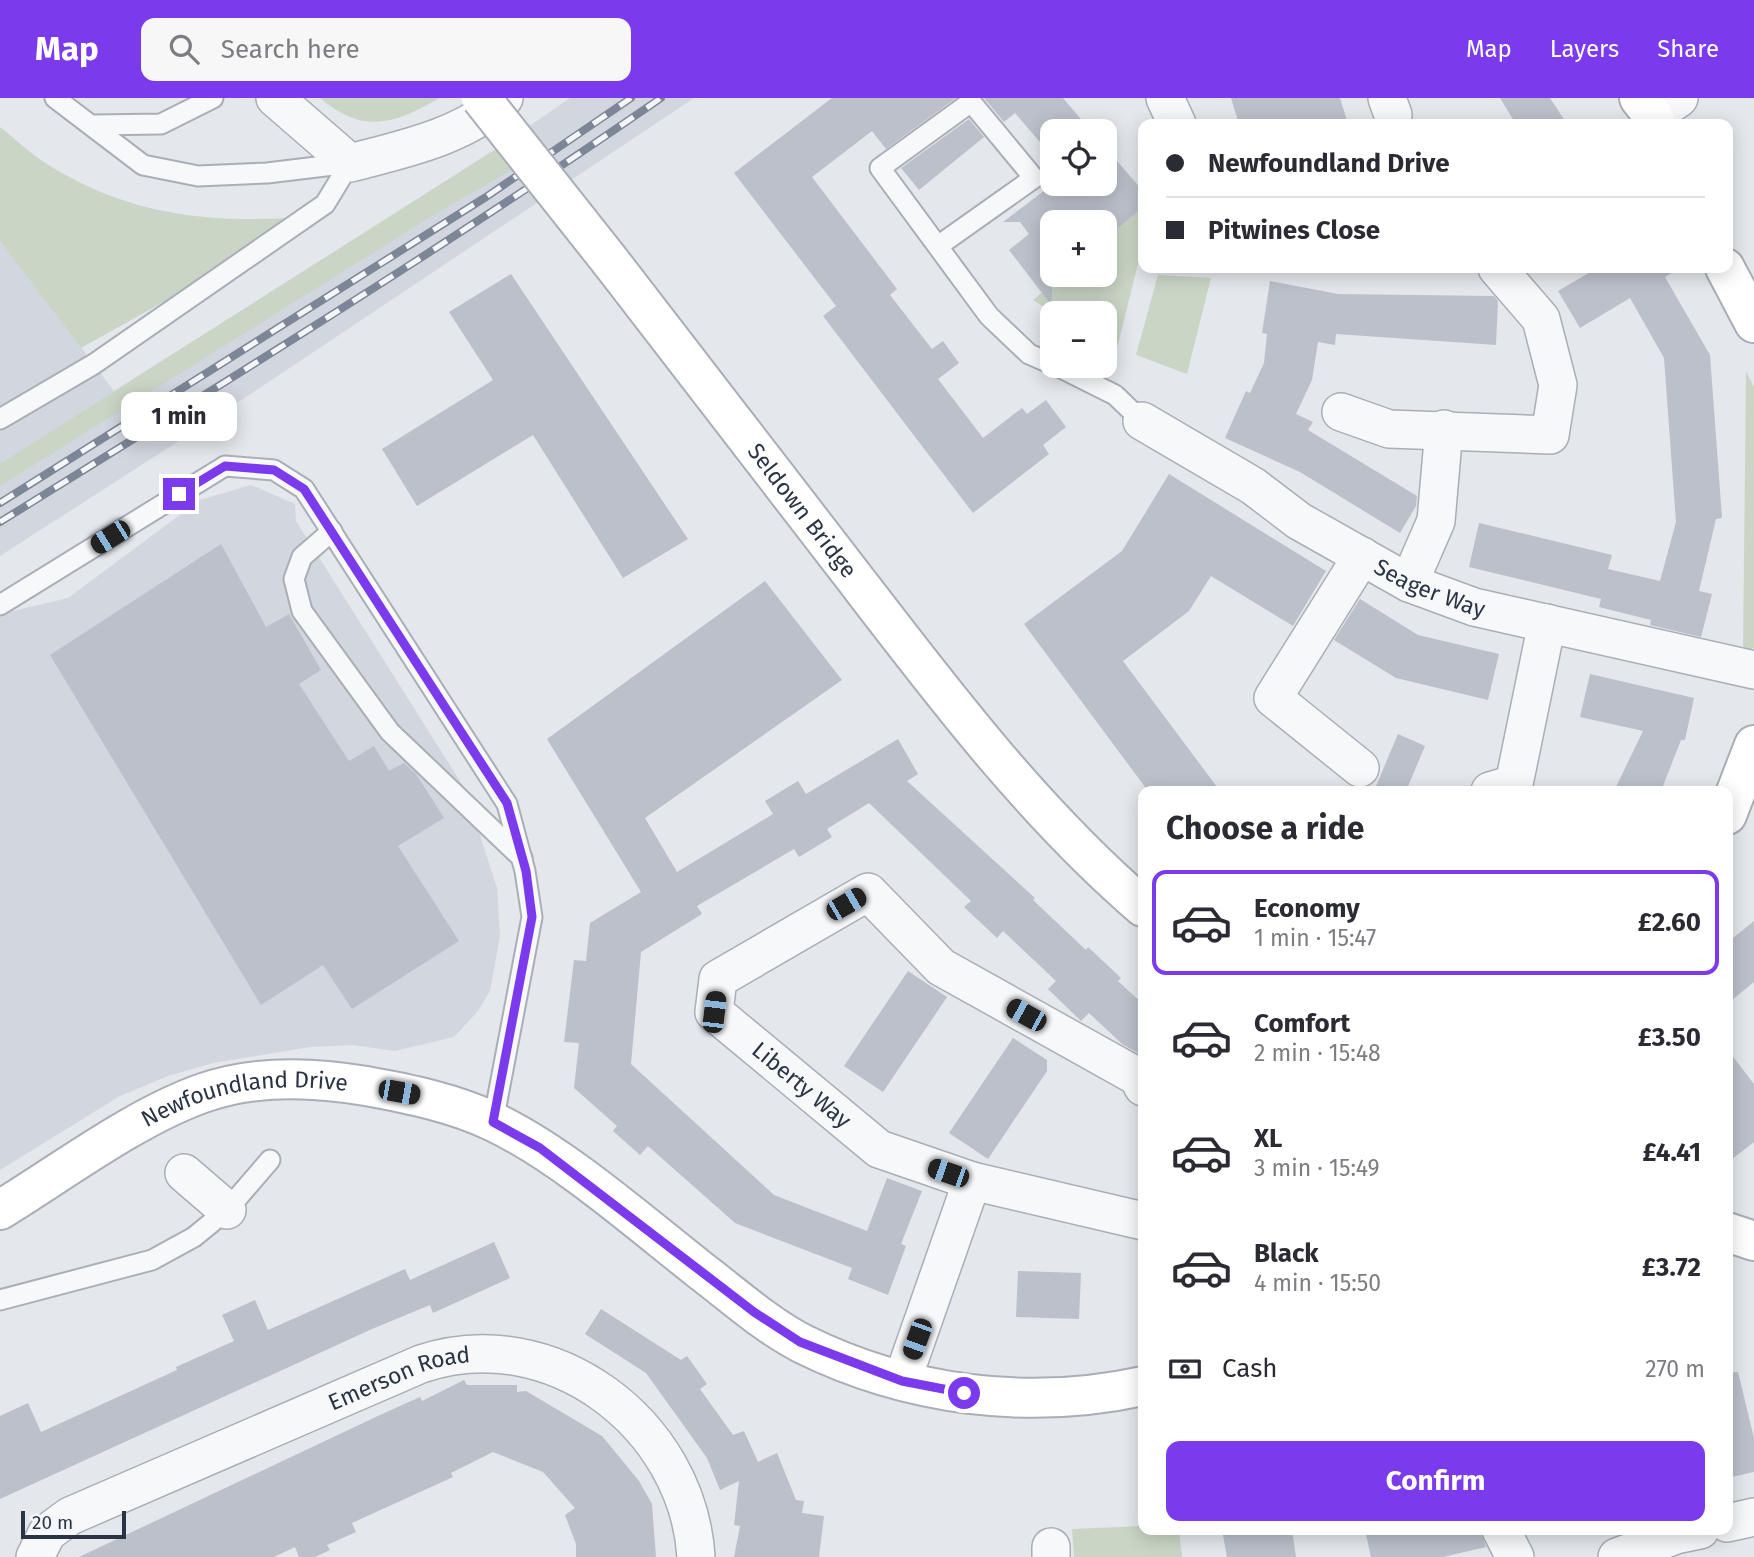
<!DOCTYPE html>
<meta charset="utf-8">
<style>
:root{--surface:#fff;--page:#f7f7f7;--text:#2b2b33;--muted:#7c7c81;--line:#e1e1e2;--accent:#7c3aed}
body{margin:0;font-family:"Fira Sans",sans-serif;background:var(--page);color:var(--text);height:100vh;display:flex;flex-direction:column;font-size:26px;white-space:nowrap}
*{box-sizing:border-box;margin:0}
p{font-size:23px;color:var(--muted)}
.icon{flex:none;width:38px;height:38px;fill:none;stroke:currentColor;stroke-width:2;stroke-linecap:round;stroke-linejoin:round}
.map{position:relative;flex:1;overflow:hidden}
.sheet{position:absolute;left:1138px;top:688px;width:595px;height:749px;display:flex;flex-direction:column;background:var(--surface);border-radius:14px;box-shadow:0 4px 18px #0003}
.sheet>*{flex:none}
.hud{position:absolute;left:1138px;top:21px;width:595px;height:154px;border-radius:14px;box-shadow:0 4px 18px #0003;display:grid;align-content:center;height:154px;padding:0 28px;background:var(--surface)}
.tools{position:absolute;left:1040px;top:21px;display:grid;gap:14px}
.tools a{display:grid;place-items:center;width:77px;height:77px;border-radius:14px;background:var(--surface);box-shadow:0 4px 18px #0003;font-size:35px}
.scale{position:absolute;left:21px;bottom:18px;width:105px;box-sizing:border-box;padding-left:7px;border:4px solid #2b3445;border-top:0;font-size:19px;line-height:24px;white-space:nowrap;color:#2b3445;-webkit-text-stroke:5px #f4f6f9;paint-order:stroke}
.end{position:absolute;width:32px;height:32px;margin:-16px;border:9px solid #7c3aed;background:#fff;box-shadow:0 0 0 4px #fff}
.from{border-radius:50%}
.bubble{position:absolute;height:49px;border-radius:14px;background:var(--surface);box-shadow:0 4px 18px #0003;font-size:23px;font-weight:700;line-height:49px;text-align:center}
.car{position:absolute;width:21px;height:42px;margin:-21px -10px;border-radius:9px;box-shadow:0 0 5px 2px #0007;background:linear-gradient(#222 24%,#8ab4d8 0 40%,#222 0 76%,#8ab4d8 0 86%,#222 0)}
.hud b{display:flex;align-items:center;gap:24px;height:66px;font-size:26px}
.hud b+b{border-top:2px solid var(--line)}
.hud i{width:18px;height:18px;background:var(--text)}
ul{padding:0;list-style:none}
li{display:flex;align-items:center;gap:21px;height:105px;margin:0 14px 10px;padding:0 14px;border:4px solid transparent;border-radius:14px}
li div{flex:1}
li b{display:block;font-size:26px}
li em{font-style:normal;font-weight:700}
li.on{border-color:var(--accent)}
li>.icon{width:63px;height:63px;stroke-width:1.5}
h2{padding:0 28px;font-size:32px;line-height:84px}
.pay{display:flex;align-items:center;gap:18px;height:77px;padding:0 28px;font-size:26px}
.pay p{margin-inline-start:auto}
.button{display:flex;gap:14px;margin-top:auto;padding:14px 28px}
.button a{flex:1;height:80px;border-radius:14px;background:var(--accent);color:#fff;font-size:28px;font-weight:700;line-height:80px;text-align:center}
header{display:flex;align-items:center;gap:42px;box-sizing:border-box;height:98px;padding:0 35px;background:var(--accent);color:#fff}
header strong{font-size:33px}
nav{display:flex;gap:38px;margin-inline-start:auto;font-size:24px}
.search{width:490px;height:63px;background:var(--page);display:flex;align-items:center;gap:18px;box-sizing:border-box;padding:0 24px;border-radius:14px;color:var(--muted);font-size:26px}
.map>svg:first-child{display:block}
.built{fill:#d2d6de}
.green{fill:#c9d6c5}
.building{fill:#bbc0ca}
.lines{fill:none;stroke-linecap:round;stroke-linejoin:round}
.lane-casing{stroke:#a9aeb7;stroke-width:23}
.street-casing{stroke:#a9aeb7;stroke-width:40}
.secondary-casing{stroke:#a9aeb7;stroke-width:42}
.lane{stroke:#f7f8fa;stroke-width:19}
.street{stroke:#f7f8fa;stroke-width:37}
.secondary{stroke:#fff;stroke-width:38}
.rail-casing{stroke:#7d8696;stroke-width:8}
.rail{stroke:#f4f6f9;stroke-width:5;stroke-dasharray:16;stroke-linecap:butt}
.secondary-bridge-casing{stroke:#a9aeb7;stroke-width:42;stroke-linecap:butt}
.secondary-bridge{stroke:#fff;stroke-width:38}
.route{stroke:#7c3aed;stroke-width:9}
.labels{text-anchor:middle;stroke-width:5;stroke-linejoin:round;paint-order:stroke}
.street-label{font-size:23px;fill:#2b3445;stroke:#f4f6f9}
</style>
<header>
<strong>Map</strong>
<div class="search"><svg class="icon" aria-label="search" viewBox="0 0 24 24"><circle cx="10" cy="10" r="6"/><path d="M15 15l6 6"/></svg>Search here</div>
<nav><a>Map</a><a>Layers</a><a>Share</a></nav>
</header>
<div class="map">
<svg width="1754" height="1459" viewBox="0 0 1754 1459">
<rect width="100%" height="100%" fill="#e4e7ec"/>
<!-- built -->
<g class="built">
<polygon points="570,0 694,0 213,321 0,458 0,143 114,293 482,61"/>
<polygon points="251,387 295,406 296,423 465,691 497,790 500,838 490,893 478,913 454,939 395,953 352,947 310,949 213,965 168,978 120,998 0,1072 0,516 68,500 200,402"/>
</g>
<!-- green -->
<g class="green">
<path d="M320 0H439C395 27 362 36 320 0Z"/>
<path d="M0 29C18 43 35 60 55 71 139 121 222 126 317 118L81 250 0 143Z"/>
<polygon points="513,40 530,61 432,118 0,388 0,366"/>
<polygon points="1143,109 1143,146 1117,250 1104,244 1104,215 1053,215 1033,202 1063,177 1104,177 1104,142"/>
<polygon points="1158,177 1211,180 1187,276 1136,257"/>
<polygon points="1746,273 1754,289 1754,550 1743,554"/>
<polygon points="1143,1428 1143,1432 1179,1432 1182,1459 1074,1459 1072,1431"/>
</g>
<!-- building -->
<g class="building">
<polygon points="832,0 956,0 886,51 872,33 812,79 897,191 890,197 932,251 943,243 959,265 938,281 983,340 1022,310 1027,316 1046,302 1066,329 1043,347 1049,356 973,415 823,218 836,208 734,75"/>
<polygon points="984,0 1063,0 1091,33 1052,33 1052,58 1015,15 1004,24"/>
<polygon points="1231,0 1340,0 1348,26 1239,26"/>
<polygon points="1500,0 1550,0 1567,26 1516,26"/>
<polygon points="969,21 984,39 919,92 901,70"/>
<polygon points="1104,48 1143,93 1143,109 1104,142 1104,124 1052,124 1052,208 1009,152 1029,136 1020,124 1003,124 1053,86 1104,86"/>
<polygon points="1597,170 1680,170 1665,179 1710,257 1722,420 1716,421 1699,493 1712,496 1701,539 1650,527 1651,522 1599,509 1601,501 1469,469 1479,425 1612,457 1608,471 1660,483 1676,424 1664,260 1630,200 1580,230 1558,193"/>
<polygon points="511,176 688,441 623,480 533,337 417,408 382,351 493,282 449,214"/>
<polygon points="1270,183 1338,196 1494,198 1498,203 1496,247 1336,236 1335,247 1318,244 1312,282 1296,316 1313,324 1308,332 1417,398 1416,408 1400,435 1300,374 1225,340 1246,293 1250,295 1264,265 1267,236 1262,235"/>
<polygon points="1169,376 1326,473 1293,528 1211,478 1189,513 1123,563 1220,693 1148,693 1024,526 1122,453"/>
<polygon points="221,446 266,529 289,516 321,572 299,586 349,663 374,648 389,673 404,665 416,676 444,720 398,748 459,843 352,911 323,867 261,907 50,557"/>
<polygon points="765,483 842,582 645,720 677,774 773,716 765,703 798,683 806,696 898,641 918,676 907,683 1035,800 1033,802 1086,852 1088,849 1121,880 1118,883 1143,906 1143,958 1122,946 1089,915 1081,923 1048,891 1056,883 1003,833 997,840 964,809 971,803 869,705 827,731 832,739 799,759 794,751 697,808 702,816 641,854 631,966 774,1097 867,1133 887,1080 922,1093 901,1146 906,1148 888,1197 848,1181 852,1170 735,1125 648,1048 640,1057 613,1033 617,1028 574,990 579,945 564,944 574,862 586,863 590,825 641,794 547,641"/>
<polygon points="1360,501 1418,537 1499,556 1488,602 1396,580 1334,542"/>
<polygon points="1590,576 1694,600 1685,642 1681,642 1661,693 1614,693 1643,633 1580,619"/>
<polygon points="1398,636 1425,648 1406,693 1374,693"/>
<polygon points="1754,823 1754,884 1727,906 1727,845"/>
<polygon points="908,873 947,899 883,994 844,968"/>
<polygon points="1013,940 1047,962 1047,973 988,1061 949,1035"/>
<polygon points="1727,951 1754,986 1754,1044 1727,1065"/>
<polygon points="494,1144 510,1180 433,1215 430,1207 372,1231 0,1401 0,1318 28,1305 41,1334 177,1272 176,1269 234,1243 222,1217 255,1202 268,1232 405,1171 410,1182"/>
<polygon points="1018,1173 1081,1175 1079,1221 1016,1219"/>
<polygon points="601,1211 681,1262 687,1258 707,1286 700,1291 733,1337 744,1333 758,1364 777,1355 796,1402 804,1403 802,1415 824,1418 819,1459 734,1459 740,1428 734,1427 739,1383 720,1392 707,1360 646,1275 585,1236"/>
<polygon points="1738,1274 1754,1340 1754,1374 1727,1380 1727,1275"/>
<polygon points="464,1282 467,1287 517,1287 517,1294 526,1293 602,1338 639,1383 652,1406 656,1459 576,1459 576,1446 565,1417 575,1410 543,1374 493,1354 451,1375 453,1379 352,1425 356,1434 327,1447 330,1452 315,1459 299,1459 295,1449 274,1459 79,1459 380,1317 420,1299 422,1303"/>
<polygon points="1222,1432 1292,1432 1296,1459 1227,1459"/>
<polygon points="1365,1432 1480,1432 1486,1449 1443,1459 1371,1459"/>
</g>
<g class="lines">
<defs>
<g id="lane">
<polyline points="55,0 143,67 198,78 267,75 350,65"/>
<polyline points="94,27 161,26 213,0"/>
<polyline points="938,148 1034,80 971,4 880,70 989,218 1029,256 1052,266"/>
<polyline points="1057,268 1115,297 1142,323"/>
<polyline points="0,321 94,266 325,106 350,65"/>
<polyline points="332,433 302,459 294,481 302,513 390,634 522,760"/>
<polyline points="0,507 225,368 274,372 304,391 507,706 525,773 532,819 493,1024"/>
<polyline points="0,1202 152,1162 194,1139 227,1112 270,1062"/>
</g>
<g id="street">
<path d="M275 0 350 65C400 52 467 38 504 0"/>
<polyline points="1165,0 1177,26"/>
<polyline points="1387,0 1393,17"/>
<polyline points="1653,18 1679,0"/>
<polyline points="1341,314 1389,331 1550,337 1558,287 1541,221 1497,170"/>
<path id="s1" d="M1142 323 1253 388 1299 423 1409 485 1474 509 1754 572"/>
<polyline points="1409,485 1436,423 1444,331"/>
<polyline points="1360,670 1273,600 1362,458"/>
<polyline points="1490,693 1514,686 1547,525"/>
<path id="s2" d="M1143 989 1138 979 941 869 868 794 718 881 714 914 879 1051 972 1083 1143 1123"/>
<polyline points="184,1075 227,1112"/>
<polyline points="902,1283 972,1083"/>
<polyline points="1727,1425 1754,1419"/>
<polyline points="1501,1432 1515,1459"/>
<polyline points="1051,1449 1051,1459"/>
<path id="s3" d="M35 1459 47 1435 70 1418 421 1266C551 1222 688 1326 696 1459"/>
<polyline points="1617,1459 1676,1437 1700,1432"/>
</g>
<g id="secondary">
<polyline points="1639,0 1653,18 1656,26"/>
<path id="s4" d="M610 163C692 269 774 376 856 482 945 598 1033 714 1143 809"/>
<polyline points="1725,170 1754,225"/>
<polyline points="1727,717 1754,647"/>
<path id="s5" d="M0 1112C62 1074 135 1019 203 995 254 977 314 979 366 988 410 996 454 1005 494 1024 563 1057 639 1124 700 1172 733 1197 766 1227 803 1246 908 1298 1029 1313 1143 1288"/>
<polyline points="1727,1134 1754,1143"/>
</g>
</defs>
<!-- lane casing -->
<use href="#lane" class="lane-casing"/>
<!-- street casing -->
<use href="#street" class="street-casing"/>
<!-- secondary casing -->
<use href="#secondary" class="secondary-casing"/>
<!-- lane -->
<use href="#lane" class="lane"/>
<!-- street -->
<use href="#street" class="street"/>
<!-- secondary -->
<use href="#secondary" class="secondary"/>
<defs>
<g id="rail">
<polyline points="0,405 486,99 631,0"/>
<path d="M0 424C222 286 445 149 661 0"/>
</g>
</defs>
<!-- rail casing -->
<use href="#rail" class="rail-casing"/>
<!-- rail -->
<use href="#rail" class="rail"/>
<defs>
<polyline id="secondary-bridge" points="481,0 610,163"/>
</defs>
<!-- secondary-bridge casing -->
<use href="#secondary-bridge" class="secondary-bridge-casing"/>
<!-- secondary-bridge -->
<use href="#secondary-bridge" class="secondary-bridge"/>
</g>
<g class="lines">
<!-- route -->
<polyline class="route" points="179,396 225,368 274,372 304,391 507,705 526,773 532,819 493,1024 540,1050 754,1214 800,1244 902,1283 964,1295"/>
</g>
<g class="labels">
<!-- street labels -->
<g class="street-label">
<text dy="8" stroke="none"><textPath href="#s4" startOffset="315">Seldown Bridge</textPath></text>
<text dy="8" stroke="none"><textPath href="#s1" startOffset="334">Seager Way</textPath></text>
<text dy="8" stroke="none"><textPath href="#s2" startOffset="662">Liberty Way</textPath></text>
<text dy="8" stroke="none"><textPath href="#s5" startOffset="275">Newfoundland Drive</textPath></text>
<text dy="8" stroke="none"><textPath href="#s3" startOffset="413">Emerson Road</textPath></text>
</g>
</g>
</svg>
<div class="tools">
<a><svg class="icon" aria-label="locate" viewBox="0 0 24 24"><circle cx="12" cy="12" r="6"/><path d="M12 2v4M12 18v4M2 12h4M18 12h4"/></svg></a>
<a>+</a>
<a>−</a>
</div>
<div class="scale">20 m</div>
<i class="end from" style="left:964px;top:1295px"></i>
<i class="end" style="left:179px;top:396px"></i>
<div class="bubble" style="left:121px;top:294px;width:116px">1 min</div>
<i class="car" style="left:110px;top:439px;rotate:238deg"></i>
<i class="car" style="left:846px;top:806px;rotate:60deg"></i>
<i class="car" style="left:714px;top:914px;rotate:7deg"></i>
<i class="car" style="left:1026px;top:917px;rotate:299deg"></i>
<i class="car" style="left:399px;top:994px;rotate:100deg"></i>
<i class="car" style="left:948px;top:1075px;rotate:289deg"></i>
<i class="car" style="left:917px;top:1241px;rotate:200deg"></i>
<div class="hud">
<b><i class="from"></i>Newfoundland Drive</b>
<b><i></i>Pitwines Close</b>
</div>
<section class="sheet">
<h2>Choose a ride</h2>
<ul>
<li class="on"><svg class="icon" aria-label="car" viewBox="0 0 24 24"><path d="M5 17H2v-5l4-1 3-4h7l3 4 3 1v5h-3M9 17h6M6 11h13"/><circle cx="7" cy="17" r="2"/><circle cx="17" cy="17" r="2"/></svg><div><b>Economy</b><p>1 min · 15:47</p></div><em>£2.60</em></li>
<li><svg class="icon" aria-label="car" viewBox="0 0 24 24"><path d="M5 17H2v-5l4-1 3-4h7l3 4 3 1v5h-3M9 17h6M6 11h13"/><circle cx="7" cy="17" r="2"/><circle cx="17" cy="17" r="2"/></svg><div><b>Comfort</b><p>2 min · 15:48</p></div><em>£3.50</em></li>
<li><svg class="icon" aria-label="car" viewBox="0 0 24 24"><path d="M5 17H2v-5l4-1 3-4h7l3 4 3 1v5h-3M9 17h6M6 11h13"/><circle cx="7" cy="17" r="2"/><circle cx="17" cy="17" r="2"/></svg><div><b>XL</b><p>3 min · 15:49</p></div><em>£4.41</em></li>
<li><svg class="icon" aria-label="car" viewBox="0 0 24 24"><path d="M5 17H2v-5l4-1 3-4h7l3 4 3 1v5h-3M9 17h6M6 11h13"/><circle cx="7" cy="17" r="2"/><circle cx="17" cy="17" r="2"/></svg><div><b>Black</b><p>4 min · 15:50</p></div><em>£3.72</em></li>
</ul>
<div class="pay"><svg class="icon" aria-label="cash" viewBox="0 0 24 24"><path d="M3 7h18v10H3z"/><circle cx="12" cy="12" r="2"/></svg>Cash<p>270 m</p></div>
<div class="button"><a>Confirm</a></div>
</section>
</div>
